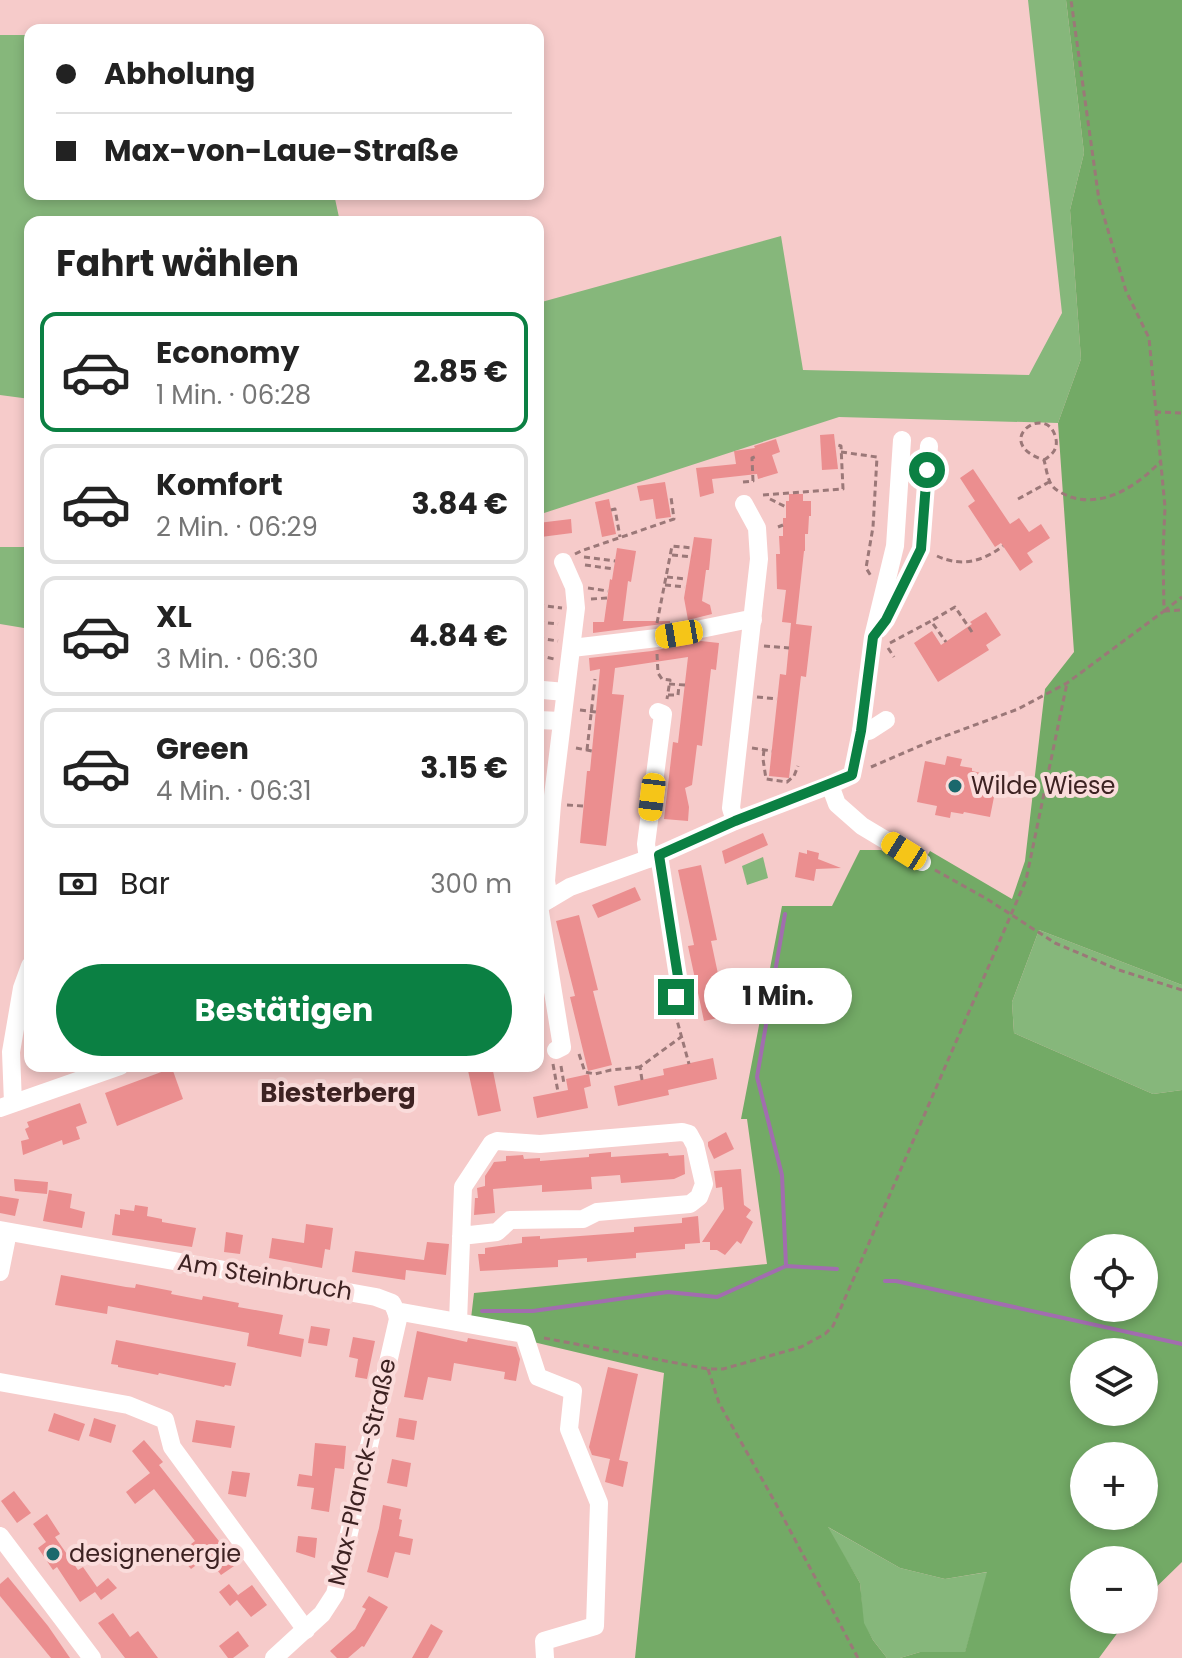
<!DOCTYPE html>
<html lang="de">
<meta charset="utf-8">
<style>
:root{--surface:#fff;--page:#f6f6f6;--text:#222;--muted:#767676;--line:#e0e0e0;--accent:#0b8043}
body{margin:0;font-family:Poppins,sans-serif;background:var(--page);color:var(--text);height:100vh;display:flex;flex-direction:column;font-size:30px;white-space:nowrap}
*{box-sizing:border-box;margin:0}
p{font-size:26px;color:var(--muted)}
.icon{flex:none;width:44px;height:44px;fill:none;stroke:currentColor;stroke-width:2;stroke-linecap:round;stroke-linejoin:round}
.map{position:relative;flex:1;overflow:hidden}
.drawer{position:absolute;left:24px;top:216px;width:520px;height:856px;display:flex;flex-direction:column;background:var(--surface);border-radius:16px;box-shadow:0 4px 12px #0003}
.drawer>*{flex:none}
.banner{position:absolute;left:24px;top:24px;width:520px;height:176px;border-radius:16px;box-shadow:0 4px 12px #0003;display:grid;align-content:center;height:176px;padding:0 32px;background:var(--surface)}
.fabs{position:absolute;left:1070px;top:1234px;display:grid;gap:16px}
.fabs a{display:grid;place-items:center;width:88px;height:88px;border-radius:50%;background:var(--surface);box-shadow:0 4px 12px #0003;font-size:40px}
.end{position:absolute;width:36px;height:36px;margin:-18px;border:10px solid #0b8043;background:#fff;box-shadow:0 0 0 4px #fff}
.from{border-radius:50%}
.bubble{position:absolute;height:56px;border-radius:28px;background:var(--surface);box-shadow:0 4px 12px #0003;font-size:26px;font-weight:700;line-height:56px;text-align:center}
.car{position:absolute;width:24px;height:48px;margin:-24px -12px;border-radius:10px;box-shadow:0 0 6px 2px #0007;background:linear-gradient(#f5c518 24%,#345 0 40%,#f5c518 0 76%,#345 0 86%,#f5c518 0)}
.banner b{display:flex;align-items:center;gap:28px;height:76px;font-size:30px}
.banner b+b{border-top:2px solid var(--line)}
.banner i{width:20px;height:20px;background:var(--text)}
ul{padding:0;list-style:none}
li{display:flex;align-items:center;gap:24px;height:120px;margin:0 16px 12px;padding:0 16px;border:4px solid var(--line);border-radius:16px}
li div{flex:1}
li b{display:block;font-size:30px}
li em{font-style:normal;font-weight:700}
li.on{border-color:var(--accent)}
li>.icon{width:72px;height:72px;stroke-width:1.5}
h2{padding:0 32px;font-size:36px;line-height:96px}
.pay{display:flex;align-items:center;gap:20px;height:88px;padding:0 32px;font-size:30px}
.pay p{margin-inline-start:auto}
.action{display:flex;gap:16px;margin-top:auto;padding:16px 32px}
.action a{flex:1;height:92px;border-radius:48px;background:var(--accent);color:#fff;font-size:32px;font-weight:700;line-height:92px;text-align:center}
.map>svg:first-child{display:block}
.green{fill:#86b77b}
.forest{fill:#73aa66;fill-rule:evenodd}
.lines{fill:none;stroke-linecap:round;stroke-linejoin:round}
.stream{stroke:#a26daf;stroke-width:4}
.building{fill:#eb8e8f}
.path{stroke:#9b7878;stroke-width:3;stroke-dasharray:6 4;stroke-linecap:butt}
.minor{stroke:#fff;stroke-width:18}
.route{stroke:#0b8043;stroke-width:10}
.poi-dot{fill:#1b686c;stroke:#fadcdb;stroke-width:3}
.labels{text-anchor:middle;stroke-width:8;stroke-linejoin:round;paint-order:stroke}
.poi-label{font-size:24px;fill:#3d2222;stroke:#fadcdb;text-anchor:start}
.street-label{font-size:24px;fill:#3d2222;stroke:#fadcdb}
.neighbourhood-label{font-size:26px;font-weight:bold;fill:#3d2222;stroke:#fadcdb}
</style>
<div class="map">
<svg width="1182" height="1658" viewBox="0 0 1182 1658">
<rect width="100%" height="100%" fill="#f6cbca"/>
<!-- green -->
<g class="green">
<polygon points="1028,0 1066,0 1084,153 1070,210 1081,359 1058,423 839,417 538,515 538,303 781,236 803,370 1029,375 1062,313"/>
<polygon points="0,35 30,35 30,194 334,194 340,222 30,222 30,399 0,395"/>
<polygon points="0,547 30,547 30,629 0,624"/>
<polygon points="763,857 768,878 747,885 742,866"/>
<polygon points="1039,930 1182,985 1182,1090 1153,1094 1014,1033 1012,1002"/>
<polygon points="826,1526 900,1568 945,1579 988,1572 965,1653 920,1652 900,1658 887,1658 873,1640 863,1623 860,1583"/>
</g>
<!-- forest -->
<path class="forest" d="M1066 0H1182V985L1039 930 1012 1002 1014 1033 1153 1094 1182 1090V1562L1144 1599V1560H1084V1620H1127L1099 1658H900L920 1652H965L987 1572 945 1579 900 1568 828 1527 860 1583 864 1623 873 1640 887 1658H635L664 1373 470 1327 474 1293 767 1264 747 1119H741L782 906H832L860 850H881L919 870 930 851 1012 899 1025 861 1045 689 1074 652 1058 423 1081 359 1070 210 1084 153ZM1084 1248H1144V1308H1084ZM1084 1352H1144V1412H1084ZM1084 1456H1144V1516H1084Z"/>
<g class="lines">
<!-- stream -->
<g class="stream">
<polyline points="785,914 757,1077 782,1175 786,1266"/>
<polyline points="885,1281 896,1281 1182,1344"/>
<polyline points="482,1311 533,1311 668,1292 717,1297 786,1266 837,1269"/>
</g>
</g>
<!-- building -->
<g class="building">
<polygon points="834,434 838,469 822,470 820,435"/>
<polygon points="776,439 780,452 772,455 778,473 758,479 757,474 712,479 714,493 700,497 696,468 736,464 734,451 755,448 754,446"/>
<polygon points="973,469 1010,524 1019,518 1029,532 1041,524 1050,538 1027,553 1033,562 1020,571 1001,543 995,547 968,506 975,501 960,478"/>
<polygon points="665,482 671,517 656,519 653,499 640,501 637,486"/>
<polygon points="789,494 803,494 803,501 811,501 811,516 809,516 808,534 805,534 805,551 804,551 796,624 812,626 806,677 801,676 789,778 769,776 780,674 786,675 791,623 782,622 786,590 777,589 776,554 780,554 779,536 783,536 783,518 786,518 786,501 789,501"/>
<polygon points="609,499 616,534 602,537 595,502"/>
<polygon points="571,519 572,533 541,537 538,523"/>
<polygon points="694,537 712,539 709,570 706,570 702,601 710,605 712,614 688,620 684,598"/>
<polygon points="617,548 636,551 631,582 628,581 623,621 670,621 670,623 593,633 593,622 604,622 610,579 612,580"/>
<polygon points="986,612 1001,635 986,645 989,650 938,682 914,643 932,631 941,645 972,624 970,622"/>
<polygon points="701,641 719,643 716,670 711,669 702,746 697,745 692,785 685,788 689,807 688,821 664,819 673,742 678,743 688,657 615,668 612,694 624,695 606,846 580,843 587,771 590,771 600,669 590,671 589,658 652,651"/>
<polygon points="947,756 962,759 960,766 972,768 972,771 998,777 990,817 964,812 963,814 951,812 950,818 935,815 937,806 917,802 925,761 945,765"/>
<polygon points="763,833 768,845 725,864 722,851"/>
<polygon points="807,850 819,853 818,859 841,868 816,869 814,881 795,877 799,852 807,854"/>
<polygon points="701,865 717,940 711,941 727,1016 704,1021 688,946 694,945 678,870"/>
<polygon points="635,887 641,900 598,918 592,905"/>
<polygon points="579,915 598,990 593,991 612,1065 588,1071 570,997 575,996 556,921"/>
<polygon points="713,1058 717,1079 668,1090 669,1095 618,1106 614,1086 664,1075 663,1069"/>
<polygon points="467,1066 492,1066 501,1111 478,1116"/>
<polygon points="172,1068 183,1099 117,1126 105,1093"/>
<polygon points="589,1074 591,1086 584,1088 588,1108 537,1118 533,1097 568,1090 566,1079"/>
<polygon points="80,1103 87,1123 76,1127 80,1139 63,1145 62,1140 23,1155 21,1141 29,1139 25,1129 29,1127 27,1122"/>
<polygon points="726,1132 734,1149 714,1159 708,1146 708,1142"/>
<polygon points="611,1152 611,1157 668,1153 669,1156 684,1155 685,1174 674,1179 621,1183 620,1175 591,1177 592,1189 542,1192 542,1185 493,1189 495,1213 474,1215 475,1198 478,1198 477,1188 485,1186 485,1176 491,1167 494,1162 506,1161 506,1156 523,1155 524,1159 540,1158 540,1161 589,1157 589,1154"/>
<polygon points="741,1169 744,1205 751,1210 746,1217 753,1222 741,1244 737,1241 725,1255 717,1250 710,1250 710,1242 702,1242 724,1209 722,1187 716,1188 714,1171"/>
<polygon points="14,1179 48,1182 47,1194 15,1191"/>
<polygon points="49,1190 72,1194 70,1208 85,1212 82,1228 43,1221"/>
<polygon points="0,1196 19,1199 15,1216 0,1213"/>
<polygon points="135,1205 148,1207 147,1216 162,1219 162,1222 196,1228 192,1247 112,1235 115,1214 120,1215 120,1209 134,1211"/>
<polygon points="698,1216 700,1243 685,1244 685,1249 636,1253 636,1258 587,1262 587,1258 558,1260 558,1267 480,1271 478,1254 485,1254 485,1248 522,1243 522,1237 540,1236 540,1239 634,1232 634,1227 682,1223 682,1218"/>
<polygon points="306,1224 333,1228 330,1250 325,1249 322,1268 269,1258 272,1238 304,1243"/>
<polygon points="226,1232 243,1235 240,1254 224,1252"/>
<polygon points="427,1242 449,1244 446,1275 406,1270 405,1280 352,1272 355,1251 424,1260"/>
<polygon points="61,1275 126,1287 135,1288 136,1284 172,1291 171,1294 202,1300 203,1296 239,1303 238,1307 283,1315 279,1334 304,1339 301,1357 247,1346 249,1333 108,1306 107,1314 55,1305"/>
<polygon points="311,1326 330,1329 327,1346 308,1343"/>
<polygon points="417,1331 467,1342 468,1338 516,1347 520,1359 516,1381 504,1379 505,1372 454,1363 451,1381 428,1377 423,1400 404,1397"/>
<polygon points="353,1337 375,1341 367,1379 355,1377 358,1359 349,1357"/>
<polygon points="116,1340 236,1363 231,1386 225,1385 224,1387 159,1373 158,1375 118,1367 118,1365 111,1364"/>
<polygon points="608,1367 638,1374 619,1460 628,1462 623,1487 605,1482 610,1459 592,1455 589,1447"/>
<polygon points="54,1413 85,1424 79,1441 48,1431"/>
<polygon points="94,1418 116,1425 111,1443 89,1436"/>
<polygon points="399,1418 417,1421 414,1440 396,1437"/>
<polygon points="196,1420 235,1426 231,1448 192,1442"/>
<polygon points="144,1440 163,1462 159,1465 237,1564 221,1575 207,1557 191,1569 178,1554 195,1541 154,1489 135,1504 126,1492 150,1473 132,1451"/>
<polygon points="315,1443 346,1446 344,1469 335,1468 329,1512 311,1509 314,1488 297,1486 299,1474 312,1476"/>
<polygon points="392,1459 411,1463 407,1487 387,1483"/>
<polygon points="232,1471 250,1473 246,1497 228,1494"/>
<polygon points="14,1491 31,1513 17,1523 1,1501"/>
<polygon points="383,1505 401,1509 399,1519 402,1520 399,1536 413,1539 410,1555 395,1552 388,1578 367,1572 379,1528"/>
<polygon points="47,1514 60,1534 55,1537 78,1570 83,1567 97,1587 108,1578 117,1588 101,1600 95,1592 80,1602 57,1567 53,1570 38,1548 46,1542 33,1524"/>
<polygon points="298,1536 317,1538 315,1558 296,1552"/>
<polygon points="8,1577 48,1626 70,1658 51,1658 0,1596 0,1584"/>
<polygon points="229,1584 238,1595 252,1585 267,1605 251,1617 237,1600 230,1606 219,1592"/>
<polygon points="369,1596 388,1607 364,1647 362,1646 348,1658 337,1658 330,1651 355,1629 366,1609 362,1607"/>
<polygon points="113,1613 130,1637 138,1631 158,1658 125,1658 98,1623"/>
<polygon points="431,1624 443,1631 428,1658 412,1658"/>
<polygon points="238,1631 249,1646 233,1658 228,1658 219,1646"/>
</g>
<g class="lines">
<!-- path -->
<g class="path">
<polyline points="1155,412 1182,413"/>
<polyline points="841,452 877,457 873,527 866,568 871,576"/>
<path d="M1044 460C1052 455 1058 449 1056 439 1048 400 989 442 1044 460 1046 467 1047 477 1051 484 1055 491 1064 494 1071 497 1104 508 1138 485 1160 462"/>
<polyline points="743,482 753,481 752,458 757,456"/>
<polyline points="763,495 843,489 841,446 835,444"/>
<polyline points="770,499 786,507"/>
<polyline points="1018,499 1049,482"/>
<polyline points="611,510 615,509 620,537"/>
<polyline points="778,527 783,525"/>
<polyline points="575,554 581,551 674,519 671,497"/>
<polyline points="672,555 692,557"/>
<path d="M937 556C961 567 982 562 1003 546"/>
<polyline points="584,557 615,561"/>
<polyline points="585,565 614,569"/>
<polyline points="667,577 686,579"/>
<polyline points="665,585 685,587"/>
<polyline points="588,588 608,591"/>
<polyline points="591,599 607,598"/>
<polyline points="538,605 562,608"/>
<polyline points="1164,611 1182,597"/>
<polyline points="1164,611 1182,610"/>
<polyline points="933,620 955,607 972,632"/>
<polyline points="538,622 558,624"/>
<polyline points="657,623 672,546 693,548"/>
<polyline points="538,638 558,641"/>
<polyline points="890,643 931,621 946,642"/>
<polyline points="764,646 789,648"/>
<polyline points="888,648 894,657"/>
<polyline points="657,654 658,673 662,679 670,680 667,699"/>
<polyline points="538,655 554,659"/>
<polyline points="669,684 685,685"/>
<polyline points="668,695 678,695 679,685"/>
<polyline points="757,697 777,699"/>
<polyline points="580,710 596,712"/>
<polyline points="576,748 592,751"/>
<polyline points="752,748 772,751"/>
<polyline points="587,750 595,679"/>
<polyline points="764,750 763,759 766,779 787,782 794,776 798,766"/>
<polyline points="871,767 929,742 1018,709 1067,683 1164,611 1163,552 1165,507 1149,338 1126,291 1099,200 1071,0"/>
<polyline points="567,805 583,806"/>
<polyline points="935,870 987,899 1055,943 1119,970 1182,990"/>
<polyline points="675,1013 689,1064"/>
<polyline points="579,1054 585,1072 595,1074 611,1070 640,1067"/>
<polyline points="553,1064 558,1092"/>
<polyline points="561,1066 564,1084"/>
<polyline points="642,1080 640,1067 681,1037"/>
<polyline points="544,1338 708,1369 723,1369 801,1347 825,1334 833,1326 1026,880 1067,683"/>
<polyline points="708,1369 719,1403 776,1504 858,1658"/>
</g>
<!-- minor -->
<g class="minor">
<polyline points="879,629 886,620 921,549 929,446"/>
<polyline points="572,648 657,638 745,620 753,620"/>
<polyline points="543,690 565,692"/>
<polyline points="538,720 561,721"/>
<polyline points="861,731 869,731 886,720"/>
<polyline points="830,785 852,775 861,731 873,637 895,546 902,440"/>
<polyline points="735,821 731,808 759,559 757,528 744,504"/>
<polyline points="659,855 681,996 676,997"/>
<polyline points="648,859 646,844 663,714 658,712"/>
<polyline points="549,899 546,881 552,804 576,608 574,587 563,562"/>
<polyline points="538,906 570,887 659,855 735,821 830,785 837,804 862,826 922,862"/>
<polyline points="539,906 562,1047 556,1050"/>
<polyline points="13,1103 11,1052 22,988 30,966"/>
<polyline points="0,1108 120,1066"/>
<polyline points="0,1230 376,1297 392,1303 396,1311 524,1334 538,1377 573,1391 569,1429 599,1503 595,1626 544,1641 545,1658"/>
<polyline points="0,1272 8,1232"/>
<polyline points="458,1322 463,1187 492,1143 497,1141 540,1144 682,1132 689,1134 695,1145 704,1184 699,1197 690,1204 597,1212 583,1219 510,1220 497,1232 461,1236"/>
<polyline points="0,1382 128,1405 165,1420 172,1447 306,1630"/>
<polyline points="0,1536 92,1658"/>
<polyline points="274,1658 322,1614 335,1594 398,1319 396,1311"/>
</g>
</g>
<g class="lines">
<!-- route -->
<polyline class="route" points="676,997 681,996 659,855 735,821 852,775 861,731 873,637 886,620 921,549 927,470"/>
</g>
<!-- markers -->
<g class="poi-dot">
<circle cx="955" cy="786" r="8"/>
<circle cx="53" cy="1554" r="8"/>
</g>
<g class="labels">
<!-- poi labels -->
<g class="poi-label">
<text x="971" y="794">Wilde Wiese</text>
<text x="69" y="1562">designenergie</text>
</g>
<!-- street labels -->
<g class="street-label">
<text transform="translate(265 1277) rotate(10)" y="8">Am Steinbruch</text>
<text transform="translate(362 1472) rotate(-77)" y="8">Max-Planck-Straße</text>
</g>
<!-- neighbourhood labels -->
<g class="neighbourhood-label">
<text x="338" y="1102">Biesterberg</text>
</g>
</g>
</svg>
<div class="fabs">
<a><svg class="icon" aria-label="locate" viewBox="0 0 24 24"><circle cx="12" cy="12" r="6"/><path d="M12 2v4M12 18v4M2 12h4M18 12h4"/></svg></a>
<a><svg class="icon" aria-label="layers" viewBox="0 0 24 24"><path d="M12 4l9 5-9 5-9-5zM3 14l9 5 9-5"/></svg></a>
<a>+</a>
<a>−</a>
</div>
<i class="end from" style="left:927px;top:470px"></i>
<i class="end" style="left:676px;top:997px"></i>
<div class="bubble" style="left:704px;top:968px;width:148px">1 Min.</div>
<i class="car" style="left:679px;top:634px;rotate:260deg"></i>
<i class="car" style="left:652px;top:797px;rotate:187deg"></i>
<i class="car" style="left:904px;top:851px;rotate:302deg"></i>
<div class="banner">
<b><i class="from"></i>Abholung</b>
<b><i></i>Max-von-Laue-Straße</b>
</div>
<section class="drawer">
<h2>Fahrt wählen</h2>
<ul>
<li class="on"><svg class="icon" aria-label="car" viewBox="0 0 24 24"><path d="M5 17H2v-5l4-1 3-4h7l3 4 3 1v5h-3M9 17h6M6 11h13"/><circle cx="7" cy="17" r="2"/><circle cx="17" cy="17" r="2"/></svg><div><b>Economy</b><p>1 Min. · 06:28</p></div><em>2.85 €</em></li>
<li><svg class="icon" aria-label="car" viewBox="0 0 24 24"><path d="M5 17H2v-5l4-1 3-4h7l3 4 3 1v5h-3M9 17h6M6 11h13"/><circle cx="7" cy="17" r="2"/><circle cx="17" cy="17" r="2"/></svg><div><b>Komfort</b><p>2 Min. · 06:29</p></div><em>3.84 €</em></li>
<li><svg class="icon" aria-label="car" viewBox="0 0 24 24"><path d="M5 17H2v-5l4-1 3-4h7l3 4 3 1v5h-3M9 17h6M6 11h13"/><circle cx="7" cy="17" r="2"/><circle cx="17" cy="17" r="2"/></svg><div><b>XL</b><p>3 Min. · 06:30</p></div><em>4.84 €</em></li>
<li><svg class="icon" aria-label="car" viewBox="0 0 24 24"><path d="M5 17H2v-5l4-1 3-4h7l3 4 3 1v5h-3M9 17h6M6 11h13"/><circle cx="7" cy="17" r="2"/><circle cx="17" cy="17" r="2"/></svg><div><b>Green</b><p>4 Min. · 06:31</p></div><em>3.15 €</em></li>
</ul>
<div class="pay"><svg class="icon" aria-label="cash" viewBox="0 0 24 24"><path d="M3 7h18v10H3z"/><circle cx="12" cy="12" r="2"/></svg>Bar<p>300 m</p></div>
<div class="action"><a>Bestätigen</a></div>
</section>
</div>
